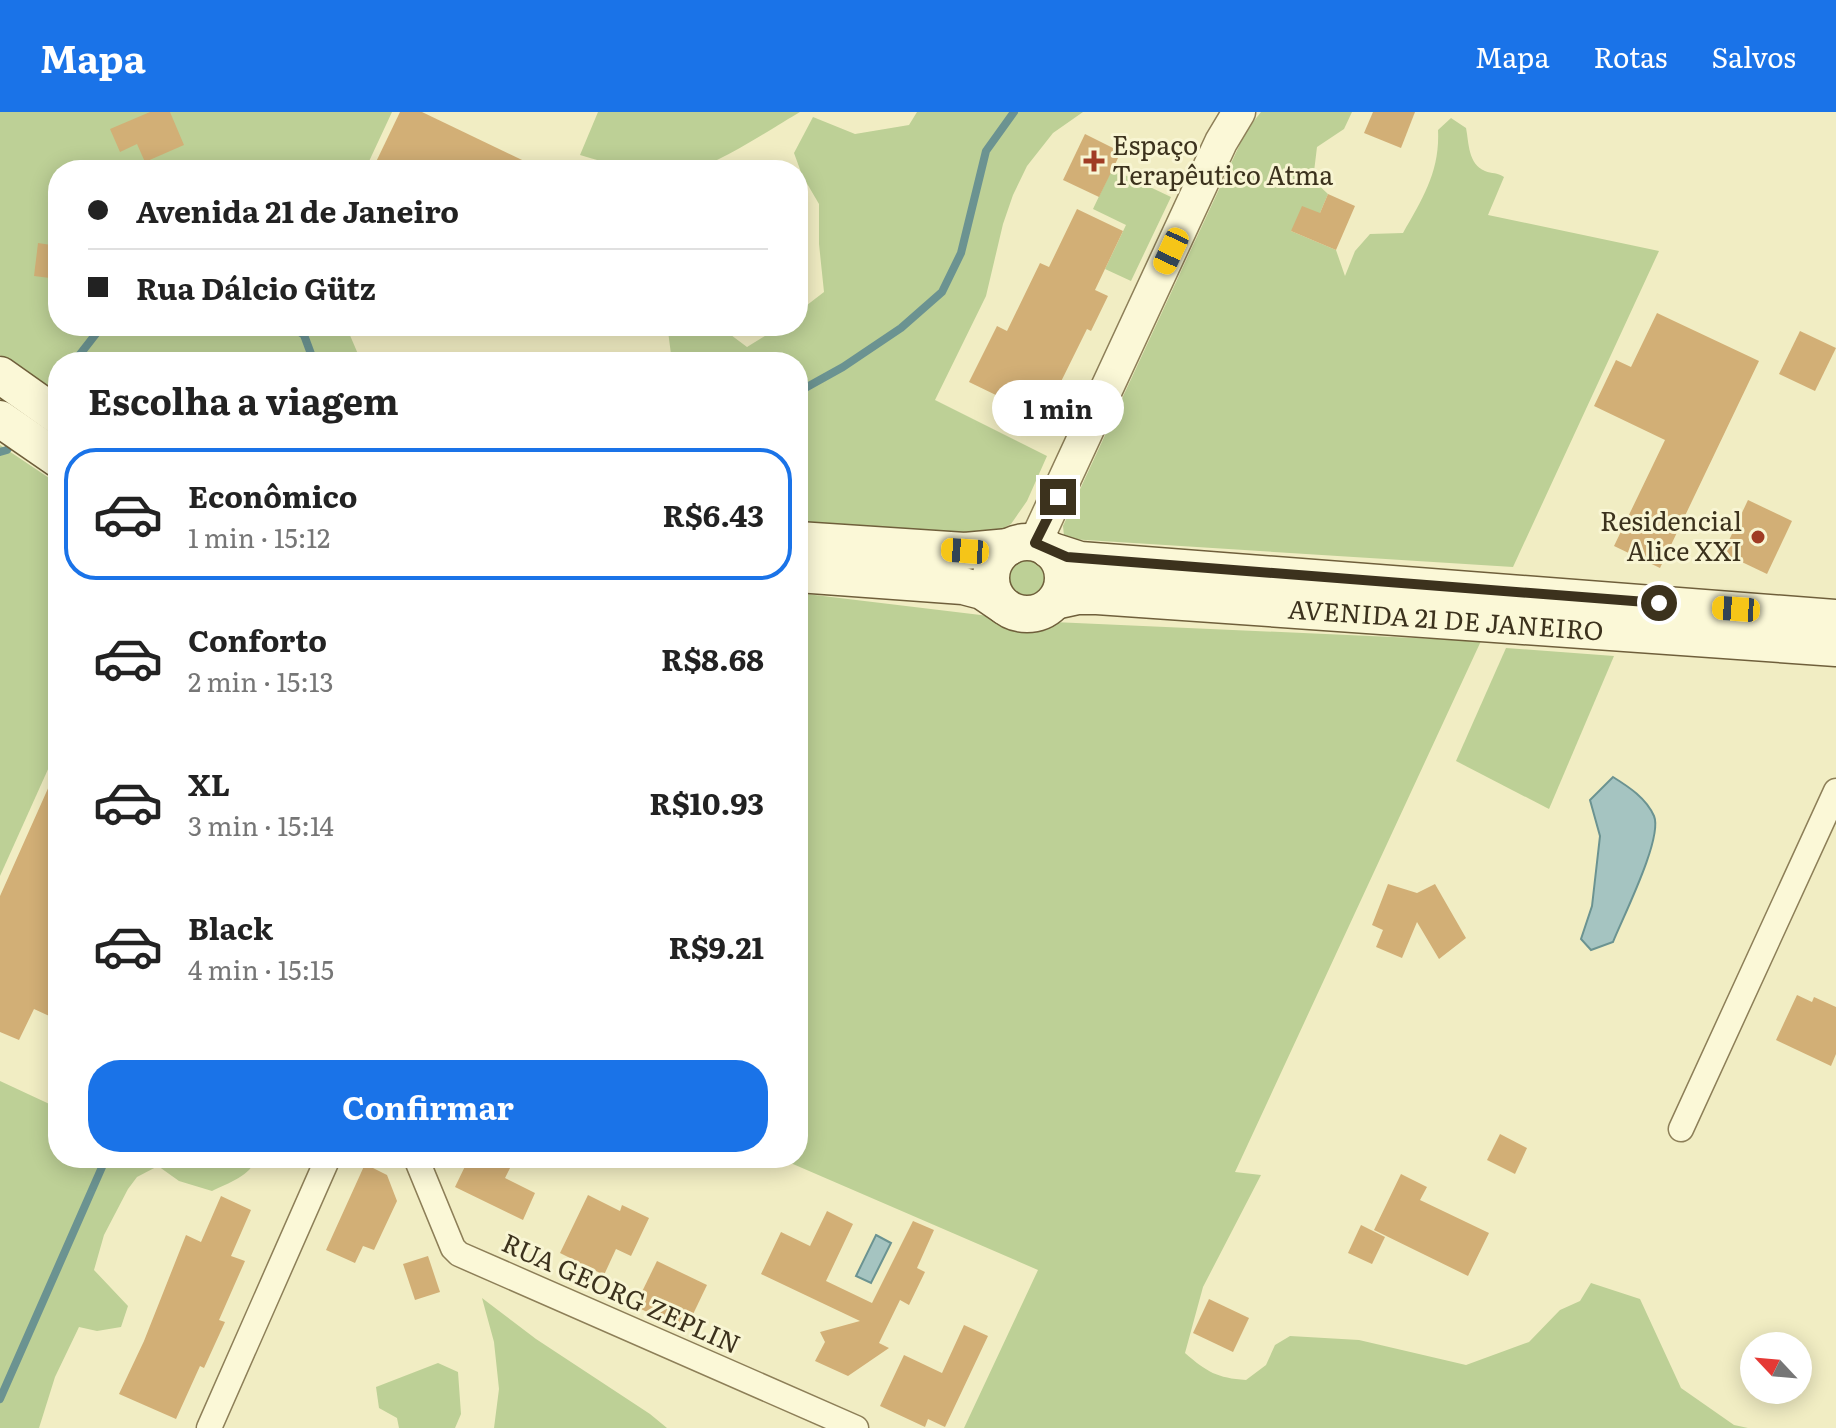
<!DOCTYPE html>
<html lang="pt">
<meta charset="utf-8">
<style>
:root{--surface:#fff;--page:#f2f2f2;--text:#222;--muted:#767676;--line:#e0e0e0;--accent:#1a73e8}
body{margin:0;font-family:Literata,serif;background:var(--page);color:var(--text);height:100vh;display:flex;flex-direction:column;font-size:30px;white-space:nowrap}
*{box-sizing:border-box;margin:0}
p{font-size:26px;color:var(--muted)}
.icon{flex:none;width:44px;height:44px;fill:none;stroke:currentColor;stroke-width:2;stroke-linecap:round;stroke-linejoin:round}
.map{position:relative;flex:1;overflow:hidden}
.panel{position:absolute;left:48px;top:240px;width:760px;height:816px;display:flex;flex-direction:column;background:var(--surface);border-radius:32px;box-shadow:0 4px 20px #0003}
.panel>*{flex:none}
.top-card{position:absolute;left:48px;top:48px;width:760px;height:176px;border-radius:32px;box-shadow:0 4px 20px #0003;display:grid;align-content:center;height:176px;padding:0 40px;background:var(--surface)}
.needle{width:52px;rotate:296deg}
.tools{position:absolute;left:1740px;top:1220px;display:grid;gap:16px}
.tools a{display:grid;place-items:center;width:72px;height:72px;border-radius:50%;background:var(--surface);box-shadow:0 4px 20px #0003;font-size:40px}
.end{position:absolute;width:36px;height:36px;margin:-18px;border:10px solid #3c321d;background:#fff;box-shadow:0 0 0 4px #fff}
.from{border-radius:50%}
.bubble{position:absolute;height:56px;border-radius:28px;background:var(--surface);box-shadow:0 4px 20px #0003;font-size:26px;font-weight:700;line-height:56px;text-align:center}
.car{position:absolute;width:24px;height:48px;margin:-24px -12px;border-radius:10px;box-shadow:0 0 6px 2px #0007;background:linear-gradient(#f5c518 24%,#345 0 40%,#f5c518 0 76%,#345 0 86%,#f5c518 0)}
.top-card b{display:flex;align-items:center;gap:28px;height:76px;font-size:30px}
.top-card b+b{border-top:2px solid var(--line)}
.top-card i{width:20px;height:20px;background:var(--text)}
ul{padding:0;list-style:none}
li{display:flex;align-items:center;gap:24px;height:132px;margin:0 16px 12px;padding:0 24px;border:4px solid transparent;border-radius:32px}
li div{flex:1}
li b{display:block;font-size:30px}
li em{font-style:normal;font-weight:700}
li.selected{border-color:var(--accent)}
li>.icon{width:72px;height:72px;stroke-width:1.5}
h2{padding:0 40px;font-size:36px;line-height:96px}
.primary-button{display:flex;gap:16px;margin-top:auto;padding:16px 40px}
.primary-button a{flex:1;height:92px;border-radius:32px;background:var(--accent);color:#fff;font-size:32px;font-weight:700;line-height:92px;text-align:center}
header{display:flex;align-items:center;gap:48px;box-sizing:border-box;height:112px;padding:0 40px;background:var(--accent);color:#fff}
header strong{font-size:38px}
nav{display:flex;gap:44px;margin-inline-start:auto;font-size:28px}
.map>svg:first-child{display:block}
.green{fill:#bdd096}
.water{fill:#a5c4c1;stroke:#6b9391;stroke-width:2}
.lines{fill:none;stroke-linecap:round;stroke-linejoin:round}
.stream{stroke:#6b9391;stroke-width:8}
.building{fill:#d2af76}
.minor-casing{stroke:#8d7f58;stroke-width:27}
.tertiary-casing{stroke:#8d7f58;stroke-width:35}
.secondary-casing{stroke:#6f5f3b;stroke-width:39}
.minor{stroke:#fbf8d7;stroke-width:24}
.tertiary{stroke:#fbf8d7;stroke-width:32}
.secondary{stroke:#fbf8d7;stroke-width:36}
.route{stroke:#3c321d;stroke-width:10}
.poi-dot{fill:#a03c24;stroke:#f8f5d3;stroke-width:3}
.labels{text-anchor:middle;stroke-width:6;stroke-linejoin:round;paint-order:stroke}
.poi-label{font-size:26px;fill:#3c321d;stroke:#f8f5d3;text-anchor:start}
.street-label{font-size:26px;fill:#3c321d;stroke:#f8f5d3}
</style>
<header>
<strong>Mapa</strong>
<nav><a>Mapa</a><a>Rotas</a><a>Salvos</a></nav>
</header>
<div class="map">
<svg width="1836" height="1316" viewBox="0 0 1836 1316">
<rect width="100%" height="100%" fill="#f1edc3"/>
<!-- green -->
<g class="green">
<polygon points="0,0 392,0 365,58 58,58 58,214 346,214 358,242 376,250 58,250 58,282 0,243"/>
<path d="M598 0H800C774 15 716 54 690 58 651 63 616 54 580 43Z"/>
<polygon points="917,0 1083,0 1053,21 1027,54 1013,83 1003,112 986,184 935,288 1047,344 1027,389 1011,412 989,424 798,414 798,250 672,250 668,219 674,214 719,214 747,235 781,214 798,214 798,200 824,180 819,132 819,92 802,63 794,41 813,5 855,22 909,13"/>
<path d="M1261 0H1352L1344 17 1317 35 1313 68 1328 82 1320 101 1291 119 1336 138 1345 164 1355 139 1370 122 1403 121C1423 86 1440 59 1438 18L1451 6 1466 16C1469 31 1468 52 1485 59 1492 62 1497 60 1504 65L1488 103 1659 139 1513 455 1070 427 1064 424 1063 414 1246 19Z"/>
<polygon points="1112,57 1171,85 1131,169 1105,157 1126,113 1093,97"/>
<polygon points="0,333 58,372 58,635 0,764"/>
<circle cx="1027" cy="467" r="24"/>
<path d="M798 481 1031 509 1481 529 1235 1060 1261 1063 1203 1175 1185 1241C1207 1260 1217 1266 1246 1268L1266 1253 1275 1233 1290 1224 1359 1228 1466 1253 1529 1230 1560 1198 1580 1189 1591 1171 1640 1187 1681 1276 1734 1313 1748 1316H964L1038 1158 779 1046H798Z"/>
<polygon points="1506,536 1614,544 1549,697 1456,649"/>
<path d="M0 969 58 996V1046H256C251 1064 228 1071 212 1079L179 1069 158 1054 137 1065 128 1077 104 1123 94 1158 128 1194 121 1215 97 1219 79 1215 55 1265 39 1316H0Z"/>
<polygon points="482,1186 536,1227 650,1302 667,1316 494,1316 499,1277 494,1230"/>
<polygon points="438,1251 458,1260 461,1302 455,1316 399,1316 397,1306 379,1296 376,1275"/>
</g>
<!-- water -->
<g class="water">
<path d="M1613 665C1629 675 1646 686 1654 704 1663 726 1623 805 1613 830L1591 838 1581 827 1592 794 1600 724 1590 688Z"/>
<polygon points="876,1123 891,1131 871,1171 856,1164"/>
</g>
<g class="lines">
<!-- stream -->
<g class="stream">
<polyline points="290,214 304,223 314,250"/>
<polyline points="74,250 102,214"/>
<polyline points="798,280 843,255 901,216 942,180 961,141 986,39 1014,0"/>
<polyline points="47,286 58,271"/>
<polyline points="0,340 7,338 14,328"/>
<polyline points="0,1287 106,1046"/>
</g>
</g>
<!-- building -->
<g class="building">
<polygon points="150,0 170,0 184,33 145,50 137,32 120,40 110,17"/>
<polygon points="400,0 422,0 543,58 388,58 375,52"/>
<polygon points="1373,0 1415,0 1401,36 1364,21"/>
<polygon points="1085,22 1121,40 1099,85 1063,68"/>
<polygon points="1328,82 1355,94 1336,138 1291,119 1302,94 1320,101"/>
<polygon points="1077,97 1123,119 1095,178 1108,184 1091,219 1087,217 1043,306 969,270 997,214 1007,219 1040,151 1049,155"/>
<polygon points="38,131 58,134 58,167 34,164"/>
<polygon points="1657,201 1759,249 1660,456 1614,434 1665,328 1594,294 1616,248 1631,255"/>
<polygon points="1800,219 1836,236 1815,279 1779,262"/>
<polygon points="1748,388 1792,409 1767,462 1723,441"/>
<polygon points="58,654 58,908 34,897 19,928 0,920 0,784"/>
<polygon points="1388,772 1417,781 1435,772 1466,826 1439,847 1417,810 1402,846 1376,835 1383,818 1372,813"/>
<polygon points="1797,883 1812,890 1814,885 1836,895 1836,942 1831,954 1776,928"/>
<polygon points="1500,1022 1527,1036 1515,1062 1487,1048"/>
<polygon points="469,1046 515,1046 505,1066 535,1081 523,1108 455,1075"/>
<polygon points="365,1052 387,1063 397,1089 374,1138 363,1134 355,1151 326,1138"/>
<polygon points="1401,1062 1427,1075 1420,1088 1489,1121 1468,1164 1374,1118"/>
<polygon points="588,1083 620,1099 622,1093 649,1106 631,1144 616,1137 604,1163 560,1141"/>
<polygon points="221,1084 251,1098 231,1144 245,1149 219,1208 225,1210 204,1256 200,1254 176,1307 119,1282 144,1229 186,1123 201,1130"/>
<polygon points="827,1099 853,1112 826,1169 872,1191 913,1109 934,1118 917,1156 925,1160 909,1193 900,1188 879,1231 889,1236 848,1264 815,1249 825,1230 820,1220 860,1209 761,1162 781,1120 810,1134"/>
<polygon points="1361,1113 1385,1125 1372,1152 1348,1141"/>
<polygon points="428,1144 440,1180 415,1188 403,1152"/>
<polygon points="657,1149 707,1173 685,1219 635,1194"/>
<polygon points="1209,1187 1249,1206 1233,1240 1193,1221"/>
<polygon points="964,1213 988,1224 945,1315 928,1307 925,1315 880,1294 904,1243 942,1261"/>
</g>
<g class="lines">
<defs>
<g id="minor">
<polyline points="1681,1017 1836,679"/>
<polyline points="416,1046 453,1136 459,1142 856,1316"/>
<polyline points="209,1316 328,1046"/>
</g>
<polyline id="tertiary" points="1035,431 1221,30 1239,0"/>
<g id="secondary">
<polyline points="0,263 58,304"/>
<polyline points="0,307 58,347"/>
<polyline points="798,428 965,439 1009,435"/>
<circle cx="1027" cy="466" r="36"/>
<polyline points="1049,438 1080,448 1836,506"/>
<polyline points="798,462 963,474 982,479 1004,494"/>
<path id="s1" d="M1055 489 1078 484H1097L1836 536"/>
</g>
</defs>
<!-- minor casing -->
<use href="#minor" class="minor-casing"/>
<!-- tertiary casing -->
<use href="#tertiary" class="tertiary-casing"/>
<!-- secondary casing -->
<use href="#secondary" class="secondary-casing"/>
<!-- minor -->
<use href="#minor" class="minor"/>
<!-- tertiary -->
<use href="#tertiary" class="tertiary"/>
<!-- secondary -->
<use href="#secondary" class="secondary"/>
</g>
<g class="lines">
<!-- route -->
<polyline class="route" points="1058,385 1035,431 1067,445 1659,491"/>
</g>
<!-- markers -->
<g class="poi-dot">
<path d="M1090 37h8v8h8v8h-8v8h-8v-8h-8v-8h8z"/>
<circle cx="1758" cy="425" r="8"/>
</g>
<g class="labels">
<!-- poi labels -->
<g class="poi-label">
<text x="1112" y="43">Espaço<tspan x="1112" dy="30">Terapêutico Atma</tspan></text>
<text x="1742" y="419" text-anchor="end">Residencial<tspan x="1742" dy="30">Alice XXI</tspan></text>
</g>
<!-- street labels -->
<g class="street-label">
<text dy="9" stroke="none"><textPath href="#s1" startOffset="392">AVENIDA 21 DE JANEIRO</textPath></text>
<text transform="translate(621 1182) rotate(24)" y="9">RUA GEORG ZEPLIN</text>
</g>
</g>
</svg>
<div class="tools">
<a><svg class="needle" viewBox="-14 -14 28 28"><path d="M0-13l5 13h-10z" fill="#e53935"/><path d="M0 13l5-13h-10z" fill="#767676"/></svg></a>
</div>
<i class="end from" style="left:1659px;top:491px"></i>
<i class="end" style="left:1058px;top:385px"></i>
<div class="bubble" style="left:992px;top:268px;width:132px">1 min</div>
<i class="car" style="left:1171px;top:139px;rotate:205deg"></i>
<i class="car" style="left:965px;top:439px;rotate:274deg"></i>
<i class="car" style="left:1736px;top:497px;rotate:274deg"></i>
<div class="top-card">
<b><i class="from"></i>Avenida 21 de Janeiro</b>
<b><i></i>Rua Dálcio Gütz</b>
</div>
<section class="panel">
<h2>Escolha a viagem</h2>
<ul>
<li class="selected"><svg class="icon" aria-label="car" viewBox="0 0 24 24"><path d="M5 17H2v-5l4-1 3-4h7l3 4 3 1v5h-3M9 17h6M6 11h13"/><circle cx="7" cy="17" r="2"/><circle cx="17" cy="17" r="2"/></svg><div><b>Econômico</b><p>1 min · 15:12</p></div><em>R$6.43</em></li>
<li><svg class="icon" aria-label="car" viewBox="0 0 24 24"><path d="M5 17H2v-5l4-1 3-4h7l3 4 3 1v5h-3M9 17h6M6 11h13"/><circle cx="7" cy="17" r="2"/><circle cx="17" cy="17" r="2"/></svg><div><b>Conforto</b><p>2 min · 15:13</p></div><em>R$8.68</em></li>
<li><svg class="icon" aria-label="car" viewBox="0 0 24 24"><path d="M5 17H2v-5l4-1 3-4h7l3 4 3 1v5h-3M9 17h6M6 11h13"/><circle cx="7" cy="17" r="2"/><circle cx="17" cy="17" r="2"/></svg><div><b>XL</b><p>3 min · 15:14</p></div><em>R$10.93</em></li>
<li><svg class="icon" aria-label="car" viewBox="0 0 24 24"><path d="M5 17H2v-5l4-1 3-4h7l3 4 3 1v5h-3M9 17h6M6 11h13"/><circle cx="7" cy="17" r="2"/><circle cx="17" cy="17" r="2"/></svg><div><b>Black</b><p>4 min · 15:15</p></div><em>R$9.21</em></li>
</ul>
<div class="primary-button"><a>Confirmar</a></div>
</section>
</div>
